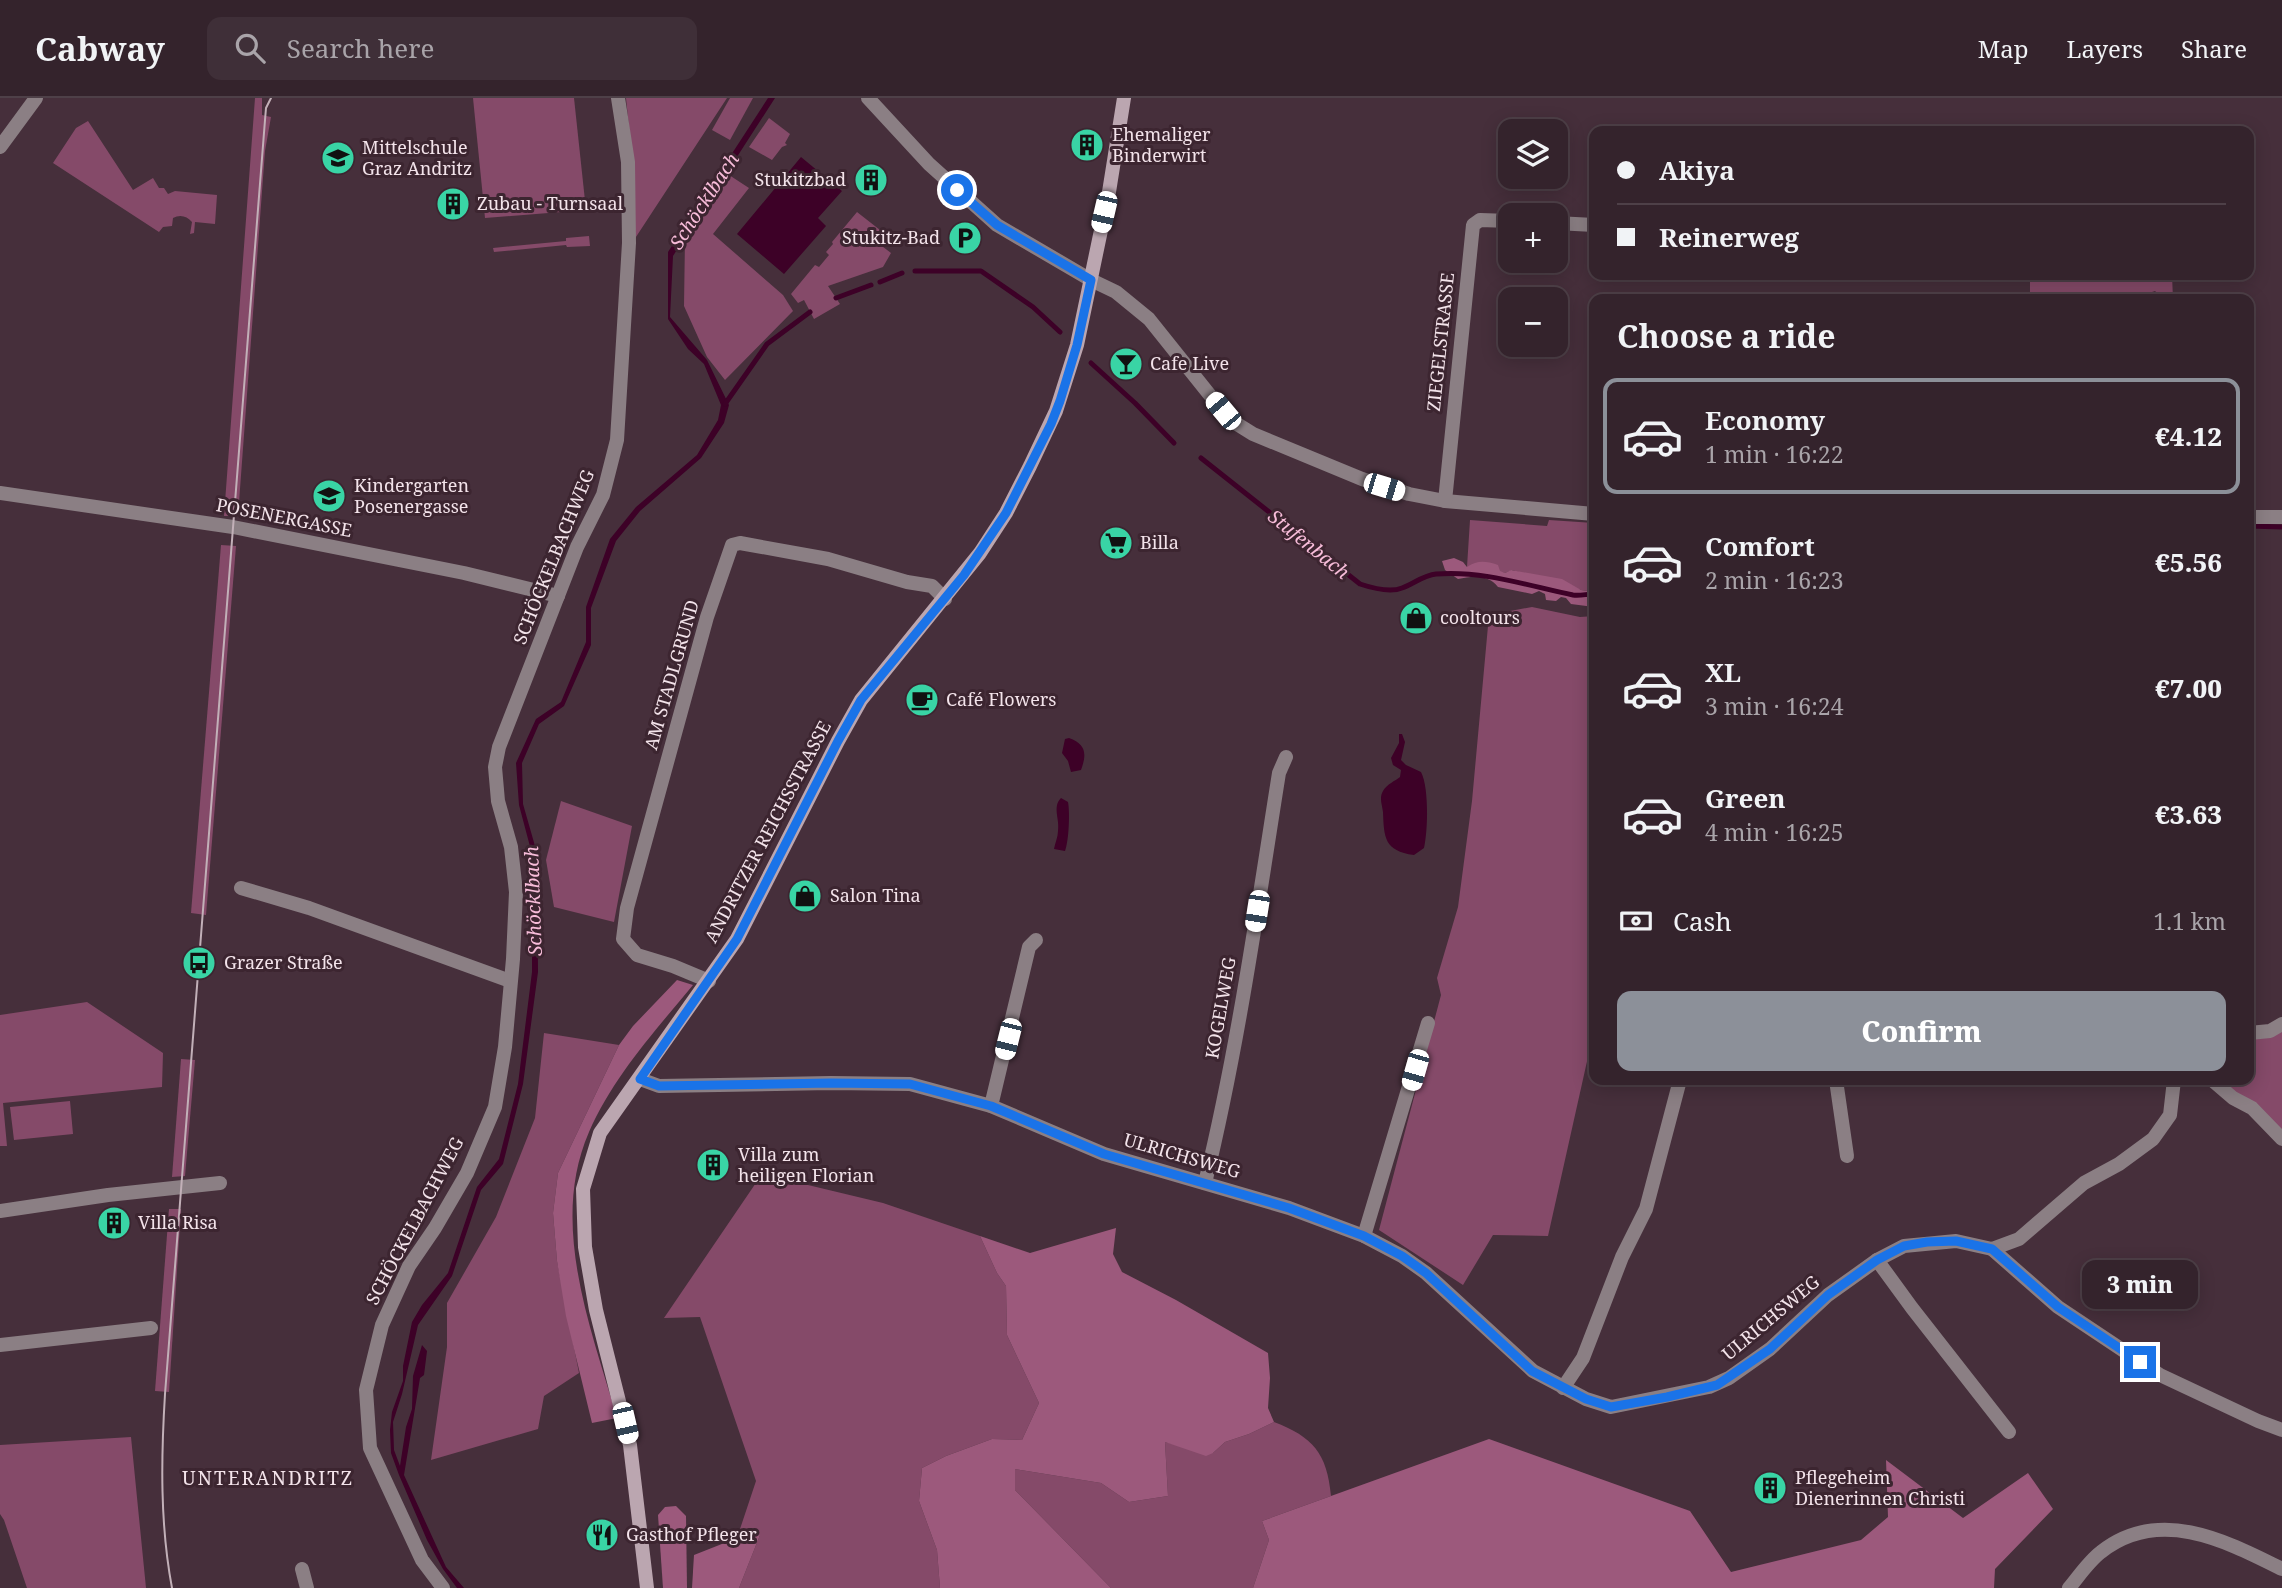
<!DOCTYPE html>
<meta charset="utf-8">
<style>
:root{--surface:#34232c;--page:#3f2f38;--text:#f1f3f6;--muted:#a9a4a9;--line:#4e4048;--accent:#8c9099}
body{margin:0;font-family:"Noto Serif",serif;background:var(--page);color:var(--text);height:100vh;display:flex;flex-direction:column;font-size:26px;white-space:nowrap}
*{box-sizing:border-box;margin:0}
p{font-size:23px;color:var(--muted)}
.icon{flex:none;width:38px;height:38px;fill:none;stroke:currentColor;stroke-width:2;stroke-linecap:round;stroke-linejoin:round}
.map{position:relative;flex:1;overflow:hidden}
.sheet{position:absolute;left:1589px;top:196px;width:665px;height:791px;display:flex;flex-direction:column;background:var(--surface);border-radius:14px;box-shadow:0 4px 18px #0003,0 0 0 2px var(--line)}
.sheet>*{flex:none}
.guide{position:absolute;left:1589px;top:28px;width:665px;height:154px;border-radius:14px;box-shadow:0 4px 18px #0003,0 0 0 2px var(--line);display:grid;align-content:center;height:154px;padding:0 28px;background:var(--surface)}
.fabs{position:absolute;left:1498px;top:21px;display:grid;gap:14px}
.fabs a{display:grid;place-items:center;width:70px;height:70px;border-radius:14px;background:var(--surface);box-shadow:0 4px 18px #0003,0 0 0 2px var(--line);font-size:35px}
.end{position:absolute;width:32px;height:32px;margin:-16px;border:9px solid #1a73e8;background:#fff;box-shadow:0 0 0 4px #fff}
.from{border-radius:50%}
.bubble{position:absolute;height:49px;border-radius:14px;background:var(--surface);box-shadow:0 4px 18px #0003,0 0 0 2px var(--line);font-size:23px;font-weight:800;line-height:49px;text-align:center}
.car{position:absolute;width:21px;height:42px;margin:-21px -10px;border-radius:9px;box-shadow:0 0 5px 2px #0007;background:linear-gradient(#fff 24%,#345 0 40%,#fff 0 76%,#345 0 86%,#fff 0)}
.guide b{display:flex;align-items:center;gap:24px;height:66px;font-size:26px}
.guide b+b{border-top:2px solid var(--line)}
.guide i{width:18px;height:18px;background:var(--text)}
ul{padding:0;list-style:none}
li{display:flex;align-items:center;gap:21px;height:116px;margin:0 14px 10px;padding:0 14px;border:4px solid transparent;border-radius:14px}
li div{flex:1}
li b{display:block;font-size:26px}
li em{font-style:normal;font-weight:800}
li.current{border-color:var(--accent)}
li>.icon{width:63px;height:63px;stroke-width:1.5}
h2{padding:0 28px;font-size:32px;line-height:84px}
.pay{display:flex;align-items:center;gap:18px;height:77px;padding:0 28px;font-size:26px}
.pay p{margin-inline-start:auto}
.cta{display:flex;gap:14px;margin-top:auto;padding:14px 28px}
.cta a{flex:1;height:80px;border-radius:14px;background:var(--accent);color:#fff;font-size:28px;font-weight:800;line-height:80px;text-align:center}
header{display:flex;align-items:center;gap:42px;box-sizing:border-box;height:98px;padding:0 35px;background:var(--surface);border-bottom:2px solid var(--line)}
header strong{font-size:33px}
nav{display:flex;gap:38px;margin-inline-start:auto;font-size:24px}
.search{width:490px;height:63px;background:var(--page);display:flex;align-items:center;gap:18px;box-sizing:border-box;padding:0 24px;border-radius:14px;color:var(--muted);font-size:26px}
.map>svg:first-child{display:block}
.green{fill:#854a69}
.forest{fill:#9c597c}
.water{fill:#3d0127}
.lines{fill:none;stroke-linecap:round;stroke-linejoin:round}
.stream{stroke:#3d0127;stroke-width:5}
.minor{stroke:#8b7f84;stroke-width:14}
.tertiary{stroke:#8b7f84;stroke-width:14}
.secondary{stroke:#bba6b0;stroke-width:14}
.tram{stroke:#c2b0b8;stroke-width:2}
.route{stroke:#1a73e8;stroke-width:9}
.labels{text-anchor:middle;stroke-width:6;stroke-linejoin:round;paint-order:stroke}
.poi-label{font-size:18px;fill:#f3e3ea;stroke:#3c2530;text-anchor:start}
.street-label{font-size:18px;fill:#f3e3ea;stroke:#3c2530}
.water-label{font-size:19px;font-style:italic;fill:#f7bcd9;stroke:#3c2530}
.neighbourhood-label{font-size:19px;letter-spacing:2px;fill:#f3e3ea;stroke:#3c2530}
</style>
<header>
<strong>Cabway</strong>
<div class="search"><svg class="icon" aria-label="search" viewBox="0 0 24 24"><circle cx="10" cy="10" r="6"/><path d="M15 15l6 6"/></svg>Search here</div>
<nav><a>Map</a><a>Layers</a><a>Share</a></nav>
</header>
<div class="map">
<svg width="2282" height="1490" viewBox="0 0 2282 1490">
<rect width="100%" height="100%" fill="#462f3b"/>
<!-- green -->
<g class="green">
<polygon points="255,0 262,0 262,17 271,19 265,53 238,418 224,418"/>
<polygon points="473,0 574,0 586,112 485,120"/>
<polygon points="626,0 727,0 634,142 635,88"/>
<polygon points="730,0 753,0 730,42 712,32"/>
<polygon points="769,20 790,36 785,45 787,47 782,49 772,62 749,49"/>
<path d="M88 23 133 92 153 80 159 90H164L168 96 175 93 217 97 215 126 195 124 194 135 190 136 192 124C187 118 180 116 173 120L172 128 163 129 159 134 53 65 76 30Z"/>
<polygon points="726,75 749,90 713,136 783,197 793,213 725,282 707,259 684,208 685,140"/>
<polygon points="857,114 880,132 874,142 891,155 883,169 828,188 840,206 814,221 804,202 798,205 791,196 815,167 819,169 829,157 826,154 833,146 832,144"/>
<polygon points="589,138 590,148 567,149 566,147 494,154 493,150 566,143 566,140"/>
<polygon points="2030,177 2172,177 2173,201 2164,201 2155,193 2143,197 2143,201 2030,201"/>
<polygon points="1470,422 1547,428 1549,422 1594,425 1594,489 1588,493 1581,492 1512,472 1505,475 1467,469"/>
<polygon points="221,447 236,448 206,817 191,815"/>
<polygon points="1532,509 1580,519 1594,518 1594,932 1548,1138 1493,1137 1463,1187 1379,1132 1441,897 1437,880 1458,809 1472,703 1489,517"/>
<polygon points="561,703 632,728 614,824 554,809 546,762"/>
<polygon points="87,904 163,955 162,989 3,1005 7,1048 0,1048 0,917"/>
<polygon points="2282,926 2282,1041 2212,982 2249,982 2249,935"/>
<polygon points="544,935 619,947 558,1075 553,1115 557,1163 579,1275 544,1298 538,1331 431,1362 447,1249 447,1205 496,1119 535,1020"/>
<polygon points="181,961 195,962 185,1078 172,1079"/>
<polygon points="70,1003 73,1036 14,1042 10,1009"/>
<polygon points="762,1076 883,1105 980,1138 997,1175 1006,1188 1007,1237 1039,1305 1022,1342 992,1341 946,1358 922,1370 919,1403 937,1452 940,1490 739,1490 760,1437 737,1440 756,1383 700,1219 664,1220"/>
<polygon points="169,1111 181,1111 169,1294 155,1293"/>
<path d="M1274 1324C1313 1339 1327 1355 1331 1398L1262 1423 1269 1442 1253 1490H1111L1015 1392V1371L1101 1385 1129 1404 1168 1398 1165 1344 1213 1355 1225 1344 1249 1336Z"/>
<polygon points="131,1339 146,1490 27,1490 4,1422 0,1416 0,1347"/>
</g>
<!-- forest -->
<g class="forest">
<path d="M1454 460 1463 464 1467 469C1478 462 1485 463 1498 467L1500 473 1505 475 1511 472 1562 481 1581 492 1588 493 1594 489V509L1571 506 1566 500 1561 499 1556 503 1546 502 1545 496 1539 493 1532 496 1498 489C1488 476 1472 478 1458 481L1445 472 1442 463Z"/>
<path d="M677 882 693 887C655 933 613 979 589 1034 549 1126 591 1230 617 1320L592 1325 566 1218 557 1163 553 1115 558 1075 619 947 633 928Z"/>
<polygon points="1116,1130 1113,1156 1122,1174 1176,1202 1268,1255 1270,1280 1268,1310 1274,1324 1249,1336 1225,1344 1213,1355 1206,1358 1165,1344 1168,1398 1129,1404 1101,1385 1015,1371 1015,1392 1111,1490 940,1490 937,1452 919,1403 922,1370 946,1358 992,1341 1022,1342 1039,1305 1007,1237 1006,1188 997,1175 980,1138 1030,1155"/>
<polygon points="1489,1341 1690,1413 1731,1474 1861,1442 1888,1419 1886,1362 1963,1420 2028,1375 2053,1411 1995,1471 1994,1490 1253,1490 1269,1442 1262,1423"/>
<polygon points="676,1408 686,1418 687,1490 663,1490 658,1417 665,1409"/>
<polygon points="760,1437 739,1490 692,1490 694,1457 737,1440"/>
</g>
<!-- water -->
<g class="water">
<polygon points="768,0 775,0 673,158 670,219 707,262 729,307 724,325 701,360 640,413 616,443 591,510 591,547 564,608 539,626 522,665 523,706 537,755 538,874 523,986 503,1066 481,1092 452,1178 418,1227 402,1296 393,1324 394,1352 400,1368 406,1329 412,1311 413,1278 422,1247 427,1253 424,1277 420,1280 404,1377 446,1469 464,1490 457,1490 443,1471 427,1442 399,1377 391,1355 390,1332 392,1314 403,1283 403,1268 412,1224 422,1207 448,1175 477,1089 499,1061 518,986 532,874 532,756 519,707 516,665 536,621 561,604 586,544 586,509 610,441 636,409 697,357 718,322 721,307 704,266 688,251 668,221 668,154"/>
<polygon points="801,59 842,93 818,120 826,128 784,176 737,136"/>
<path d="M1399 636H1402L1405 644 1401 662 1406 667 1421 674C1429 689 1428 732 1424 750L1414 757C1384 753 1384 739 1383 714 1382 706 1379 700 1383 693 1387 686 1395 683 1400 679L1401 672 1393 667 1391 660 1399 645Z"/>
<path d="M1069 640C1086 646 1087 656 1081 672L1071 674 1068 663 1062 655 1065 641Z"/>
<path d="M1061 700 1068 704C1070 714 1069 743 1065 753L1054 751C1055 745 1058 739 1058 733 1060 721 1052 709 1061 700Z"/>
</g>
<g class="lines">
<!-- stream -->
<g class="stream">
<polyline points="915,173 981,173 1033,209 1060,234"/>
<polyline points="880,184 902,175"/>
<polyline points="836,200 871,187"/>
<polyline points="1091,265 1135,305 1174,345"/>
<polyline points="725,306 767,246 810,214"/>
<path d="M1201 360 1360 486C1372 490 1390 495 1402 490 1413 486 1424 477 1436 476 1482 472 1529 488 1573 497 1580 498 1587 496 1594 496"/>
<polyline points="2249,428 2282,429"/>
</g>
<!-- minor -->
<g class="minor">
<polyline points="1556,125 1594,127"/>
<polyline points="1091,182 1116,194 1149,221 1229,321 1253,336 1362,381 1409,396 1445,403 1594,416"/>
<polyline points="0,395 233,429 464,475 558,498"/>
<polyline points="1445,403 1473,127 1480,122 1510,123"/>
<polyline points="2249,419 2282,419"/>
<polyline points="241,790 309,810 510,883"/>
<polyline points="709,883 673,868 637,857 623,841 627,810 707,519 732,447 740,445 828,461 907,484 932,488 945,501"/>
<polyline points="2249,935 2270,933 2282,926"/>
<polyline points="640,981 659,988 831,985 910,986 991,1008 1104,1056 1289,1110 1364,1138 1402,1158 1426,1175 1533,1273 1586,1301 1611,1309 1709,1289 1729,1280 1770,1251 1828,1197 1877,1162 1904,1148 1956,1143 1992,1151 2019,1141 2084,1085 2119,1066 2153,1041 2170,1017 2174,982"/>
<polyline points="1836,982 1847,1058"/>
<polyline points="2212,982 2233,1000 2252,1010 2282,1041"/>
<polyline points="991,1008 1029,849 1036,842"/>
<path d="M1205 1085C1238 950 1257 813 1279 675L1286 659"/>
<polyline points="0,1113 108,1097 220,1085"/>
<polyline points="1364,1138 1428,925"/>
<polyline points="1992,1151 2058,1209 2160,1277 2258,1323 2282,1332"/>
<polyline points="1877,1162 1912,1210 2009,1334"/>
<polyline points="0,1247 151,1230"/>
<polyline points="1563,1290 1583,1260 1622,1159 1646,1111 1680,982"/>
<polyline points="302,1471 307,1490"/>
<polyline points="443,1490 422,1462 370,1350 366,1292 382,1227 409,1168 435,1130 467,1075 495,1009 505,949 513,861 516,794 511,749 498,703 495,669 499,649 577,449 603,397 617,342 629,145 628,64 618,0"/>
<path d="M2069 1490C2079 1478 2089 1463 2101 1454 2159 1408 2226 1443 2282 1471"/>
</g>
<!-- tertiary -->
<g class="tertiary">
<polyline points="868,0 929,66 997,127 1091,182"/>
<polyline points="0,49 36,0"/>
</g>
<!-- secondary -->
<polyline class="secondary" points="647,1490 630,1347 596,1212 585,1149 583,1091 600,1035 737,841 838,643 861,602 980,455 1006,415 1030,368 1056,313 1077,247 1109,94 1124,0"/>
<!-- tram -->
<path class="tram" d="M172 1490C160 1426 161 1361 165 1296L265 22 266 10 271 0"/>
</g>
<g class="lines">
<!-- route -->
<polyline class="route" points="957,92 997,127 1091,182 1077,247 1060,303 1051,326 1006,415 964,477 861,602 838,643 737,841 640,981 659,988 831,985 910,986 991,1008 1104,1056 1289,1110 1364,1138 1402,1158 1426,1175 1532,1273 1586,1301 1611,1309 1667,1299 1717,1287 1770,1251 1828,1197 1877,1162 1904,1148 1927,1144 1956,1143 1992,1151 2058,1209 2140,1264"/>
</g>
<!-- icons -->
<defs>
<symbol id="building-disc" viewBox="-11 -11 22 22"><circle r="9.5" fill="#39d4a5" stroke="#3c2530"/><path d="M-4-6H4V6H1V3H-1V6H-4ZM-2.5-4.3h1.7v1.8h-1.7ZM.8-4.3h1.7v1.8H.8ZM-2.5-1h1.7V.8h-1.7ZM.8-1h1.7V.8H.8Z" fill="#111"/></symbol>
<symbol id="school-disc" viewBox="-11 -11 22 22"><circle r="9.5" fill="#39d4a5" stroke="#3c2530"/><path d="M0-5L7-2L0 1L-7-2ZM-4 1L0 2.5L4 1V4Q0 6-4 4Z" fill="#111"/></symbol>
<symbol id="parking-disc" viewBox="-11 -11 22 22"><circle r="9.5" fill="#39d4a5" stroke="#3c2530"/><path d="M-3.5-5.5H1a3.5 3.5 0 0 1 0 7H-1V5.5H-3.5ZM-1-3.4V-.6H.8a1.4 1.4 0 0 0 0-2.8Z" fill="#111"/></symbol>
<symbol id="bar-disc" viewBox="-11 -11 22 22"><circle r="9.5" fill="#39d4a5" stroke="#3c2530"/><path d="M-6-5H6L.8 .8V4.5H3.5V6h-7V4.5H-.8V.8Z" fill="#111"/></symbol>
<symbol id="supermarket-disc" viewBox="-11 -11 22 22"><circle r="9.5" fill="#39d4a5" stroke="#3c2530"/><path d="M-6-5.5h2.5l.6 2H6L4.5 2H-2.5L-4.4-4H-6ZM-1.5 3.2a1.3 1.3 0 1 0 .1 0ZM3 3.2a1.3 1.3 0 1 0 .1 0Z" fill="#111"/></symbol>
<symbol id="shop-disc" viewBox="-11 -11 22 22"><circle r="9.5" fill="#39d4a5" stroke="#3c2530"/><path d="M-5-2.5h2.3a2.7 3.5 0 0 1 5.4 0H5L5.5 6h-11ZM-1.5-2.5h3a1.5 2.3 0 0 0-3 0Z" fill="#111"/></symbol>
<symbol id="cafe-disc" viewBox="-11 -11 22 22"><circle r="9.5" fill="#39d4a5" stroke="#3c2530"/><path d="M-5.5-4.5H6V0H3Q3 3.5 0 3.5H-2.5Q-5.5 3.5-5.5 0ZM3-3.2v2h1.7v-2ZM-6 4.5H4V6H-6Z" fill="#111"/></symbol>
<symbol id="bus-disc" viewBox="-11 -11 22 22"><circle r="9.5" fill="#39d4a5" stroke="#3c2530"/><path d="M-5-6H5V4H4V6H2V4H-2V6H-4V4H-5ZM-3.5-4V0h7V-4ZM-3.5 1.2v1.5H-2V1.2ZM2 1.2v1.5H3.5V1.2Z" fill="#111"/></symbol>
<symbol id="restaurant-disc" viewBox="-11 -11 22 22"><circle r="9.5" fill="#39d4a5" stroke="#3c2530"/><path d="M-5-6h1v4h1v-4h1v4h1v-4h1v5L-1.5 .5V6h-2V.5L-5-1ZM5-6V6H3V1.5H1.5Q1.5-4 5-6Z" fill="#111"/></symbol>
</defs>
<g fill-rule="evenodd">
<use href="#building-disc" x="1068" y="28" width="38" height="38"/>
<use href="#school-disc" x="319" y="41" width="38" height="38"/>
<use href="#building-disc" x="852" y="63" width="38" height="38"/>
<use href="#building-disc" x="434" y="87" width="38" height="38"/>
<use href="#parking-disc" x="946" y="121" width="38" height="38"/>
<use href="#bar-disc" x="1107" y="247" width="38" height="38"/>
<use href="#school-disc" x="310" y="379" width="38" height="38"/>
<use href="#supermarket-disc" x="1097" y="426" width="38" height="38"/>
<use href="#shop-disc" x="1397" y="501" width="38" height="38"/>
<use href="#cafe-disc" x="903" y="583" width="38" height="38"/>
<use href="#shop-disc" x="786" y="779" width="38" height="38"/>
<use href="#bus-disc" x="180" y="846" width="38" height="38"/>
<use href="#building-disc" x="694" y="1048" width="38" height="38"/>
<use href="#building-disc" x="95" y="1106" width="38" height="38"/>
<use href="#building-disc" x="1751" y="1371" width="38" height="38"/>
<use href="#restaurant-disc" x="583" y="1418" width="38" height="38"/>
</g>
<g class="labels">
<!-- poi labels -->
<g class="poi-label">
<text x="1112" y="43">Ehemaliger<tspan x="1112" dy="21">Binderwirt</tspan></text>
<text x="362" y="56">Mittelschule<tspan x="362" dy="21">Graz Andritz</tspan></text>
<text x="846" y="88" text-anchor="end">Stukitzbad</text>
<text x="477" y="112">Zubau - Turnsaal</text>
<text x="940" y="146" text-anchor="end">Stukitz-Bad</text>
<text x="1150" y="272">Cafe Live</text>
<text x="354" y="394">Kindergarten<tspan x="354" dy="21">Posenergasse</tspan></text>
<text x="1140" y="451">Billa</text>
<text x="1440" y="526">cooltours</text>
<text x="946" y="608">Café Flowers</text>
<text x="830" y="804">Salon Tina</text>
<text x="224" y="871">Grazer Straße</text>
<text x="738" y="1063">Villa zum<tspan x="738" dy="21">heiligen Florian</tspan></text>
<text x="138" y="1131">Villa Risa</text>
<text x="1795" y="1386">Pflegeheim<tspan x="1795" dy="21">Dienerinnen Christi</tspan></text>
<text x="626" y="1443">Gasthof Pfleger</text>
</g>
<!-- street labels -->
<g class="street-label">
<text transform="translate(1441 244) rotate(-84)" y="6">ZIEGELSTRASSE</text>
<text transform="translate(284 420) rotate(11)" y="6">POSENERGASSE</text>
<text transform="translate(554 459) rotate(-68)" y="6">SCHÖCKELBACHWEG</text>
<text transform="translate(672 577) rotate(-74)" y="6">AM STADLGRUND</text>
<text transform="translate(768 734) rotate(-62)" y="6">ANDRITZER REICHSSTRASSE</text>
<text transform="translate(1221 910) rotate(-80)" y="6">KOGELWEG</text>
<text transform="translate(1182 1058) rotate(16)" y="6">ULRICHSWEG</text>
<text transform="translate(415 1123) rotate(-62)" y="6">SCHÖCKELBACHWEG</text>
<text transform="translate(1771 1220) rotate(-40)" y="6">ULRICHSWEG</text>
</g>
<!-- water labels -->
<g class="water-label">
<text transform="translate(704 103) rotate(-57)" y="7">Schöcklbach</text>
<text transform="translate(1309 446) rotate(39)" y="7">Stufenbach</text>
<text transform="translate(533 803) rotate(-92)" y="7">Schöcklbach</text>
</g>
<!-- neighbourhood labels -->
<g class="neighbourhood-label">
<text x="268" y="1387">UNTERANDRITZ</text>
</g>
</g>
</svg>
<div class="fabs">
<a><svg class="icon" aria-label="layers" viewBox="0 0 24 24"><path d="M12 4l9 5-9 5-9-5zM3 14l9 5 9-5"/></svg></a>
<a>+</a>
<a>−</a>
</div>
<i class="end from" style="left:957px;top:92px"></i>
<i class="end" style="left:2140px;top:1264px"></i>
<div class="bubble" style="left:2082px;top:1162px;width:116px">3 min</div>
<i class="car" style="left:1104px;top:114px;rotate:193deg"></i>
<i class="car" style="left:1223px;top:313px;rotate:320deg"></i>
<i class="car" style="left:1384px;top:389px;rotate:107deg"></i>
<i class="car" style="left:1257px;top:813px;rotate:189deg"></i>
<i class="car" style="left:1008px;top:941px;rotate:194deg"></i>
<i class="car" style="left:1415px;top:972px;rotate:196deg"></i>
<i class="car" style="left:625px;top:1325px;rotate:167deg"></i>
<div class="guide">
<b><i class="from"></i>Akiya</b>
<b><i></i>Reinerweg</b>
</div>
<section class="sheet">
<h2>Choose a ride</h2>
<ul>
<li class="current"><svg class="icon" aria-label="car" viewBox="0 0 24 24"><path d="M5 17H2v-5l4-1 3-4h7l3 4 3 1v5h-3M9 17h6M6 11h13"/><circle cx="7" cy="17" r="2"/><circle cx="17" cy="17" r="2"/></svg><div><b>Economy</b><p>1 min · 16:22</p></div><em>€4.12</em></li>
<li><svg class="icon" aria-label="car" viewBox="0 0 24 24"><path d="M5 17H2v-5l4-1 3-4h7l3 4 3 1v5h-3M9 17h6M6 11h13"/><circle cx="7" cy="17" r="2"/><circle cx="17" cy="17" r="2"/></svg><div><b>Comfort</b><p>2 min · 16:23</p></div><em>€5.56</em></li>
<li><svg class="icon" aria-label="car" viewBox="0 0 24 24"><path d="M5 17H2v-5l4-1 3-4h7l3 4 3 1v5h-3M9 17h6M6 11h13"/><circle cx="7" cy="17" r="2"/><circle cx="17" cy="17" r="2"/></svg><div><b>XL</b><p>3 min · 16:24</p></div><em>€7.00</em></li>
<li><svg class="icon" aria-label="car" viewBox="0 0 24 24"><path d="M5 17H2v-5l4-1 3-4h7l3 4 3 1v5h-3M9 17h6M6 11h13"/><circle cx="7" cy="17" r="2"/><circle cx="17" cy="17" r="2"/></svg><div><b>Green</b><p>4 min · 16:25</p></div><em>€3.63</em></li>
</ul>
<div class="pay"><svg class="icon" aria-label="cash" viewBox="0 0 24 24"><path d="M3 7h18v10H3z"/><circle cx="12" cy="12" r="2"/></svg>Cash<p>1.1 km</p></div>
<div class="cta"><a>Confirm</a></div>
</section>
</div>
